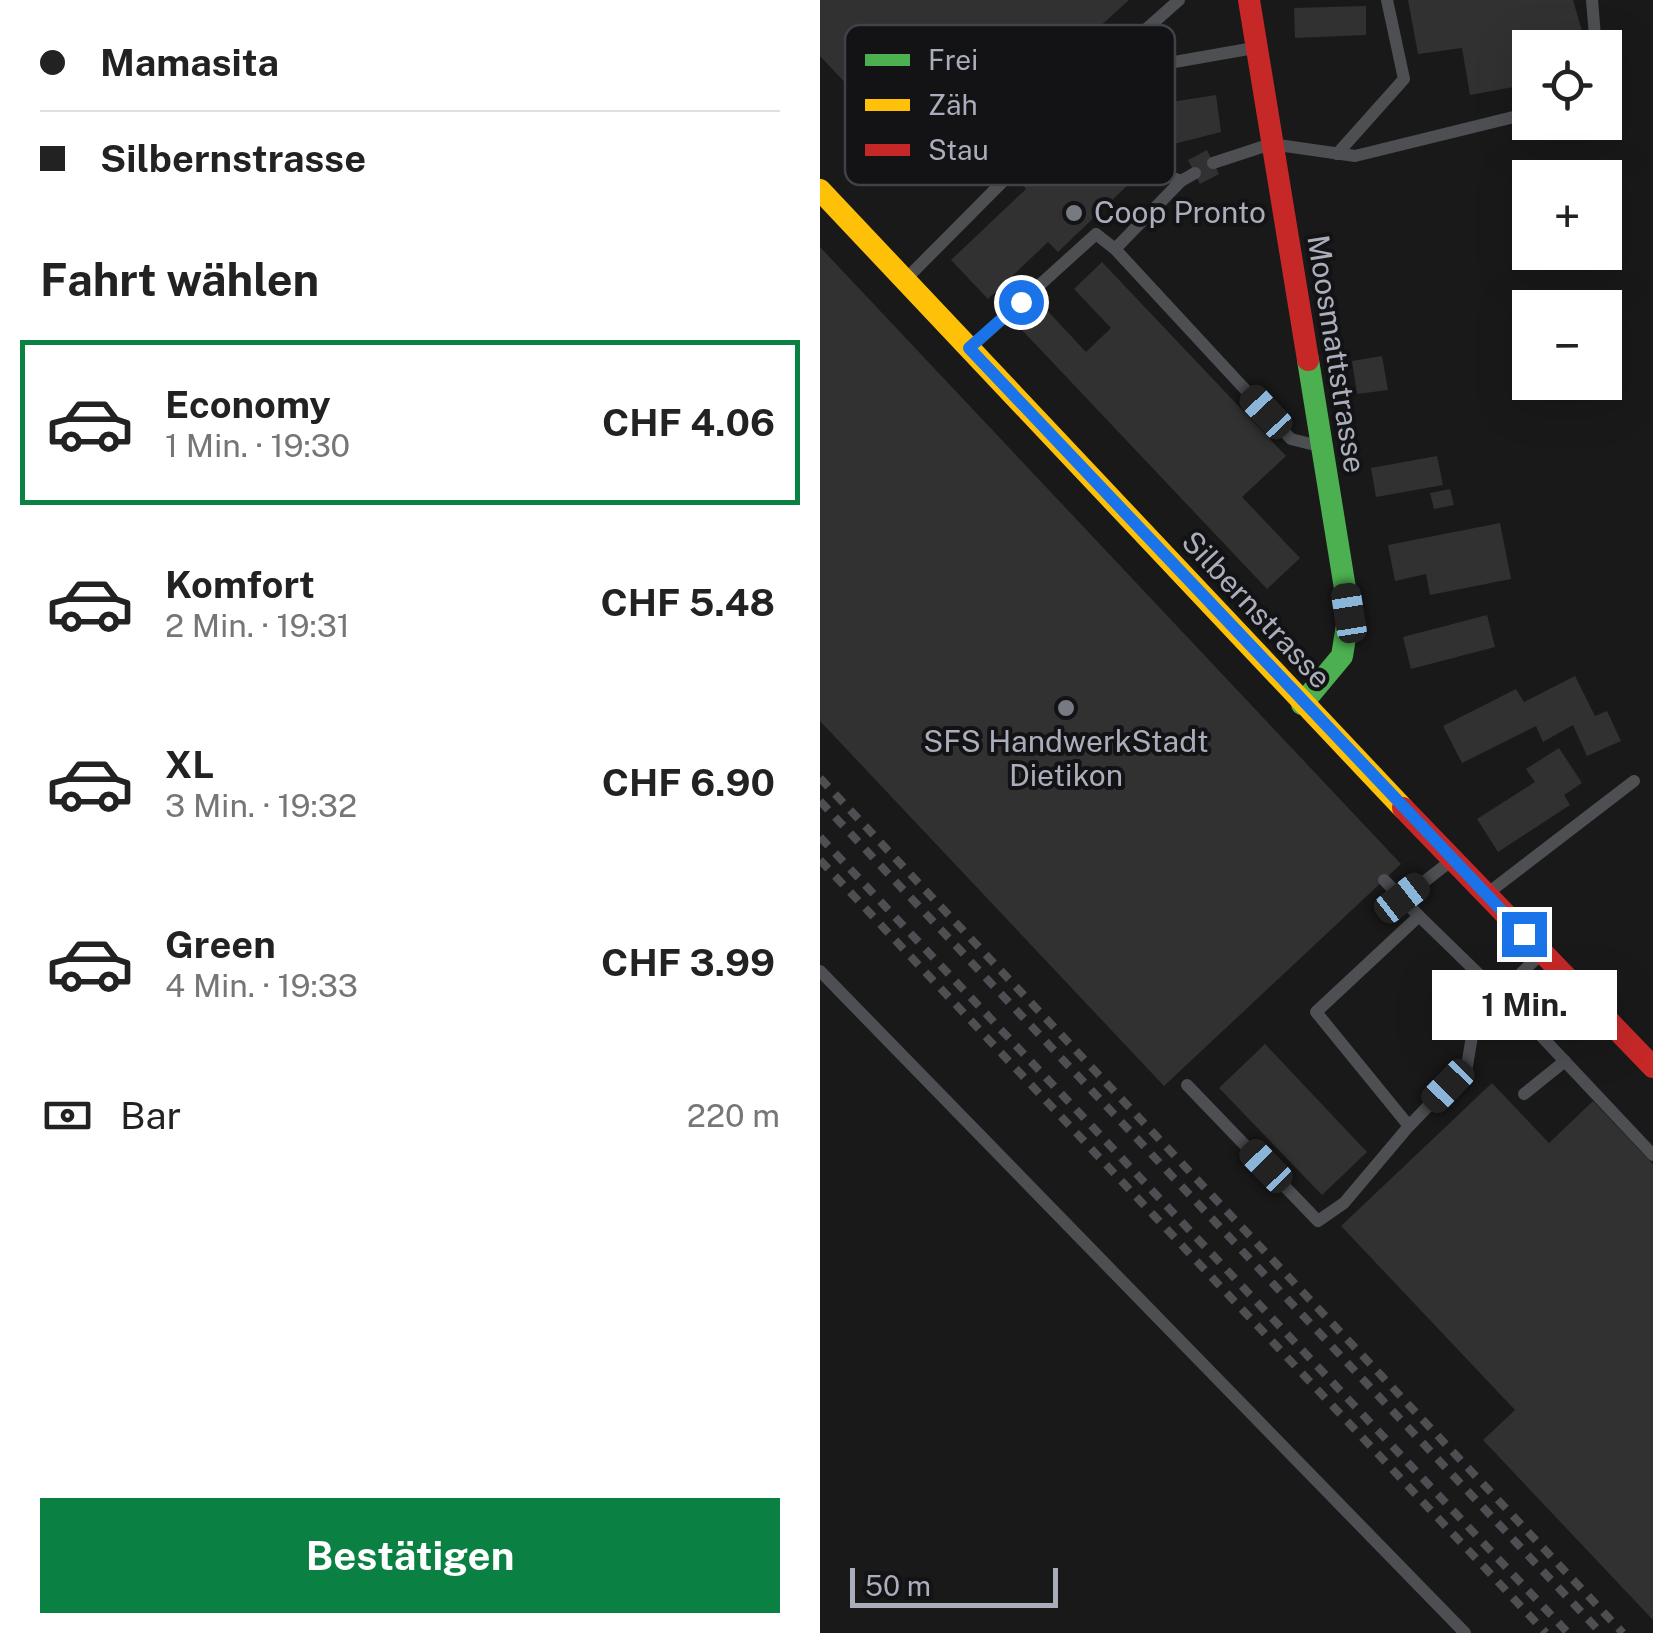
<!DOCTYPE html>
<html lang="de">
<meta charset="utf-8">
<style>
:root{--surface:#fff;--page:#f6f6f6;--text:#222;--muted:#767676;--line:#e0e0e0;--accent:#0b8043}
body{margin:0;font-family:"Public Sans",sans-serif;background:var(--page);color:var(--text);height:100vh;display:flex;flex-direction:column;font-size:38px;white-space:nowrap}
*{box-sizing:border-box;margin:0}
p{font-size:32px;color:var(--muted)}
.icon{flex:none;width:55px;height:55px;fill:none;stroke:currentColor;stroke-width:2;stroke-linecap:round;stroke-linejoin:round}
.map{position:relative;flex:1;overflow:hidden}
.side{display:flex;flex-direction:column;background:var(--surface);width:820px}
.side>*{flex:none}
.banner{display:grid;align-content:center;height:220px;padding:0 40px;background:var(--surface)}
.controls{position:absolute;left:692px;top:30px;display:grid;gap:20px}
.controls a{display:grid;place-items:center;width:110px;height:110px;border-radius:0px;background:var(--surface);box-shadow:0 10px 40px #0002;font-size:50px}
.scale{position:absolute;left:30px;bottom:25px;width:208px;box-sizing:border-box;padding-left:10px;border:5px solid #aaaebb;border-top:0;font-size:28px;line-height:35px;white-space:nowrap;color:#aaaebb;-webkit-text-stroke:8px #131316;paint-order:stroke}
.end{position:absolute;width:45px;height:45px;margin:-22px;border:12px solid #1a73e8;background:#fff;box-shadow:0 0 0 5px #fff}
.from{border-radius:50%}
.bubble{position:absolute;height:70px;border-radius:0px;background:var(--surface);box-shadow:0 10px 40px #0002;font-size:32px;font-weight:700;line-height:70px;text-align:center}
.car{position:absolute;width:30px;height:60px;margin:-30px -15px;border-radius:12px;box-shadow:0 0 8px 2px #0007;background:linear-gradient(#222 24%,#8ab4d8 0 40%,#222 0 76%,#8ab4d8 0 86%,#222 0)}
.banner b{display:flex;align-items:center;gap:35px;height:95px;font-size:38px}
.banner b+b{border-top:2px solid var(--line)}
.banner i{width:25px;height:25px;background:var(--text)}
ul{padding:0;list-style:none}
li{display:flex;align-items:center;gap:30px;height:165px;margin:0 20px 15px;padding:0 20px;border:5px solid transparent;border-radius:0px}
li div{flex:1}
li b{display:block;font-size:38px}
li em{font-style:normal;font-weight:700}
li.current{border-color:var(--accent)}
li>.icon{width:90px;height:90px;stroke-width:1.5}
h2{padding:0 40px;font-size:45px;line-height:120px}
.pay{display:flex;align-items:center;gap:25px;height:110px;padding:0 40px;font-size:38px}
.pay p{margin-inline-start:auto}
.primary-button{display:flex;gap:20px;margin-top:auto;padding:20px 40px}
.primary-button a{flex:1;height:115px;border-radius:0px;background:var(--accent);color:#fff;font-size:40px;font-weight:700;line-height:115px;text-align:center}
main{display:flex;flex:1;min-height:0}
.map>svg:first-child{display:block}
.building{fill:#313132}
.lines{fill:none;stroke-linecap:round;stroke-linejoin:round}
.lane{stroke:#4d4f53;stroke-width:12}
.fast{stroke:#4caf50;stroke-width:22}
.slow{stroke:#ffc107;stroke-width:22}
.jam{stroke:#c62828;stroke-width:22}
.rail{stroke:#4d4f52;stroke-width:8;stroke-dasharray:12 10;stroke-linecap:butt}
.route{stroke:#1a73e8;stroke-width:12}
.poi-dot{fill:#777a83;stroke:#131316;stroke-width:4}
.labels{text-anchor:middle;stroke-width:8;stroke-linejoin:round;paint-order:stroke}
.poi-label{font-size:30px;fill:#aaaebb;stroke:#131316;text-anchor:start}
.street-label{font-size:30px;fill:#aaaebb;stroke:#131316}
.key{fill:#131316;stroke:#404248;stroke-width:2.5}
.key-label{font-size:28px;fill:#aaaebb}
</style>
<main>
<section class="side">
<div class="banner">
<b><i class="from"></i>Mamasita</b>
<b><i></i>Silbernstrasse</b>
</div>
<h2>Fahrt wählen</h2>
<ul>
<li class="current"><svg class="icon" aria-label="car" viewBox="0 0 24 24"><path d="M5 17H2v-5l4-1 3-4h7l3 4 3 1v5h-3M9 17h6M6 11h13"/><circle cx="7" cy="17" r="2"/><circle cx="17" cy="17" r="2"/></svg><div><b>Economy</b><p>1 Min. · 19:30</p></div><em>CHF 4.06</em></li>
<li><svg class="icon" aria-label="car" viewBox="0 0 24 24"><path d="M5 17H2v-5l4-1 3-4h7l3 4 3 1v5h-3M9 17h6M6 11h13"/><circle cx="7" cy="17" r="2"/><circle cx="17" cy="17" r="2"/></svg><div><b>Komfort</b><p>2 Min. · 19:31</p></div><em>CHF 5.48</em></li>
<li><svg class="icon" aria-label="car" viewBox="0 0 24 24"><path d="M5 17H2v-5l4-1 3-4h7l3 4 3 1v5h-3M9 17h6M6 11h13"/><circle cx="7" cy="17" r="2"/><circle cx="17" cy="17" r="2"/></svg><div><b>XL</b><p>3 Min. · 19:32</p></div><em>CHF 6.90</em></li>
<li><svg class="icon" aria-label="car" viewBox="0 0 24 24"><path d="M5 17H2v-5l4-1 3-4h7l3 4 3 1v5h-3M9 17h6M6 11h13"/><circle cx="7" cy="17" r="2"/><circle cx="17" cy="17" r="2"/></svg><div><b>Green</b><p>4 Min. · 19:33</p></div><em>CHF 3.99</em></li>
</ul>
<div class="pay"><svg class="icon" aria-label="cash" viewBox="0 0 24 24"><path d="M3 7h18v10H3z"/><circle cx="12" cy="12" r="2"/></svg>Bar<p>220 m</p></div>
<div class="primary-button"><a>Bestätigen</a></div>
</section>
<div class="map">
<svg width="833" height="1633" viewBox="0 0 833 1633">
<rect width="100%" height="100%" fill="#19191a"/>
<!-- building -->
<g class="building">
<polygon points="0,0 309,0 114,177 0,56"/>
<polygon points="588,0 753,0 767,48 710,48 710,84 650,95 642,48 598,54"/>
<polygon points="546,6 546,35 475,38 474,8"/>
<polygon points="396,95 401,132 326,151 319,107"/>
<polygon points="387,150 399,174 380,184 368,160"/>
<polygon points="228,154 253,182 280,156 310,183 238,252 228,242 168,299 131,260 206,189 200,181"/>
<polygon points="0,247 581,864 344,1086 0,721"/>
<polygon points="282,262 466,456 422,497 480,558 447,589 201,329 224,307 266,352 291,328 254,289"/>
<polygon points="562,356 568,390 537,394 532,361"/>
<polygon points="617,456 623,485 556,497 551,468"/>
<polygon points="630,489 634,505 614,509 610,493"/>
<polygon points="680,523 691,579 610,595 606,574 575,581 568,545"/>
<polygon points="667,615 675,647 591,669 583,637"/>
<polygon points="755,676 775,716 787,711 801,741 767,756 753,725 723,742 716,726 642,763 623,726 696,689 704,702"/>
<polygon points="739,748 762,783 744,795 750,805 678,852 657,819 715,782 706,769"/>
<polygon points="445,1044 547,1152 502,1195 399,1088"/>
<polygon points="672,1083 729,1143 773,1101 833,1164 833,1620 663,1440 695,1410 521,1226"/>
</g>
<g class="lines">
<!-- lane -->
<g class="lane">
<polyline points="772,0 776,48"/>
<polyline points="297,55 359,0"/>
<polyline points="326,67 434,48"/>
<polyline points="517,154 584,79 567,0"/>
<polyline points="393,163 451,144 535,156 710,113"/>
<polyline points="295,249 471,439 499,446"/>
<path d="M86 279 222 142C252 140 277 144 307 140L320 166 361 181"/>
<polyline points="151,347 276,234 295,249 361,181 375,173"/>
<polyline points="564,880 599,916 496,1012 589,1126 647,1066 655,1018 721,954"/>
<polyline points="668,893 814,781"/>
<polyline points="582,899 632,860"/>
<polyline points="599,916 708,1022 833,1155"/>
<polyline points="0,971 645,1633"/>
<polyline points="367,1085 498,1221 524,1203 589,1126"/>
<polyline points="704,1094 745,1061"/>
</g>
<!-- fast -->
<polyline class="fast" points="482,704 522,656 529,613 488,360"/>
<!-- slow -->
<polyline class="slow" points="0,190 583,808"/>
<!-- jam -->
<g class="jam">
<polyline points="429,0 488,360"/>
<polyline points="583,808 833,1067"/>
</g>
<!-- rail -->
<g class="rail">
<polyline points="0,778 803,1633"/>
<polyline points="0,801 781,1633"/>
<polyline points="0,837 748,1633"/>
<polyline points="0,860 726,1633"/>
</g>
</g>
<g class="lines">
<!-- route -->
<polyline class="route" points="201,302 149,348 704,934"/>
</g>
<!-- markers -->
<g class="poi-dot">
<circle cx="254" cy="213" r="10"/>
<circle cx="246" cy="708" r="10"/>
</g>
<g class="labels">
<!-- poi labels -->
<g class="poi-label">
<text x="274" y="223">Coop Pronto</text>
<text x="246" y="752" text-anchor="middle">SFS HandwerkStadt<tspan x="246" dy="34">Dietikon</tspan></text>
</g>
<!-- street labels -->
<g class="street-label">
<text transform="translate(516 354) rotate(81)" y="10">Moosmattstrasse</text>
<text transform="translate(436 610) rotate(47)" y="10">Silbernstrasse</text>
</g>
</g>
<!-- legend -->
<rect x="25" y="25" width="330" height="160" rx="15" class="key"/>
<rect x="45" y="54" width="45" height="12" fill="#4caf50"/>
<rect x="45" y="99" width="45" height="12" fill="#ffc107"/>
<rect x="45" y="144" width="45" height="12" fill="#c62828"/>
<g class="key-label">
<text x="108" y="70">Frei</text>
<text x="108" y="115">Zäh</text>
<text x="108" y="160">Stau</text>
</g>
</svg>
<div class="controls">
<a><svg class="icon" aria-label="locate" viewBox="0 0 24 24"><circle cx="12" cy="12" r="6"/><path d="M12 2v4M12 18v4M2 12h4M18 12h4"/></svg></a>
<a>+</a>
<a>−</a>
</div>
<div class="scale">50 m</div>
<i class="end from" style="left:201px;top:302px"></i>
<i class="end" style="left:704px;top:934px"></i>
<div class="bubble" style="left:612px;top:970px;width:185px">1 Min.</div>
<i class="car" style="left:446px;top:412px;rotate:317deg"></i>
<i class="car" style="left:529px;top:613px;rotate:351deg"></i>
<i class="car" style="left:582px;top:898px;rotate:52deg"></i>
<i class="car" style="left:628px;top:1086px;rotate:224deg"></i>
<i class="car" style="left:446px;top:1166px;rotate:316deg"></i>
</div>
</main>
